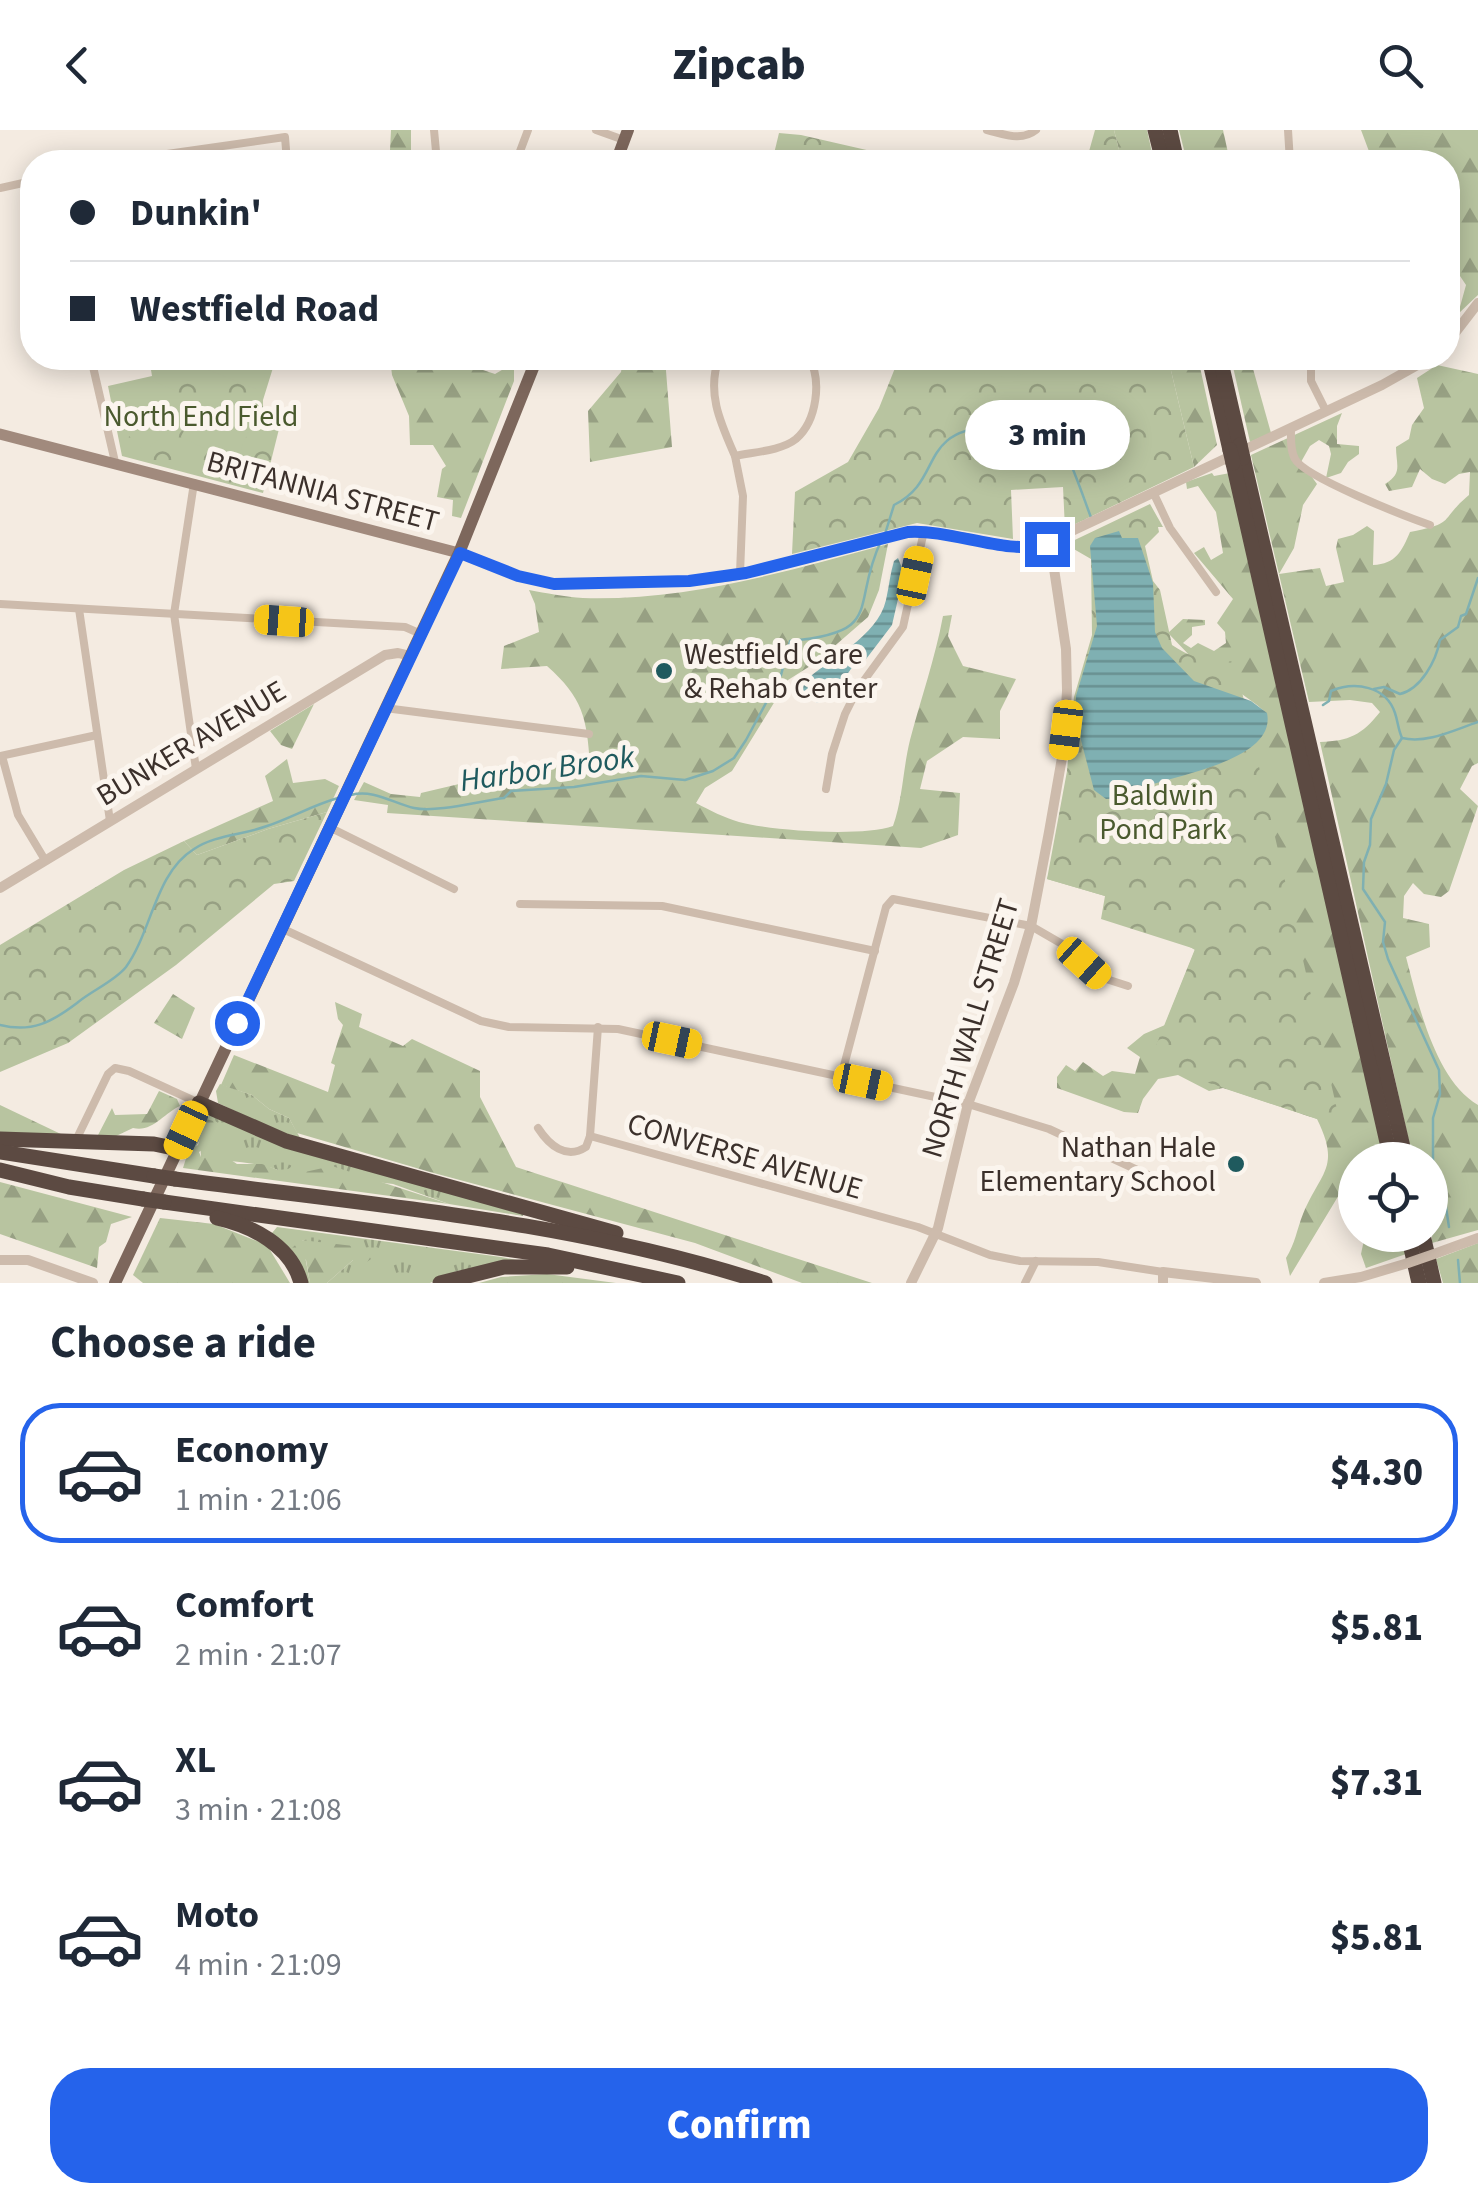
<!DOCTYPE html>
<meta charset="utf-8">
<style>
:root{--surface:#fff;--page:#f6f6f7;--text:#1f2937;--muted:#747a83;--line:#e0e1e3;--accent:#2563eb}
body{margin:0;font-family:"Source Sans 3",sans-serif;background:var(--page);color:var(--text);height:100vh;display:flex;flex-direction:column;font-size:38px;white-space:nowrap}
*{box-sizing:border-box;margin:0}
p{font-size:32px;color:var(--muted)}
.icon{flex:none;width:55px;height:55px;fill:none;stroke:currentColor;stroke-width:2;stroke-linecap:round;stroke-linejoin:round}
.map{position:relative;height:1153px;overflow:hidden}
.details{display:flex;flex-direction:column;background:var(--surface);flex:1}
.details>*{flex:none}
.hud{position:absolute;left:20px;top:20px;width:1440px;height:220px;border-radius:40px;box-shadow:0 5px 25px #0003;display:grid;align-content:center;height:220px;padding:0 50px;background:var(--surface)}
.fabs{position:absolute;left:1338px;top:1012px;display:grid;gap:20px}
.fabs a{display:grid;place-items:center;width:110px;height:110px;border-radius:50%;background:var(--surface);box-shadow:0 5px 25px #0003;font-size:50px}
.end{position:absolute;width:45px;height:45px;margin:-22px;border:12px solid #2563eb;background:#fff;box-shadow:0 0 0 5px #fff}
.from{border-radius:50%}
.bubble{position:absolute;height:70px;border-radius:35px;background:var(--surface);box-shadow:0 5px 25px #0003;font-size:32px;font-weight:800;line-height:70px;text-align:center}
.car{position:absolute;width:30px;height:60px;margin:-30px -15px;border-radius:12px;box-shadow:0 0 8px 2px #0007;background:linear-gradient(#f5c518 24%,#345 0 40%,#f5c518 0 76%,#345 0 86%,#f5c518 0)}
.hud b{display:flex;align-items:center;gap:35px;height:95px;font-size:38px}
.hud b+b{border-top:2px solid var(--line)}
.hud i{width:25px;height:25px;background:var(--text)}
ul{padding:0;list-style:none}
li{display:flex;align-items:center;gap:30px;height:140px;margin:0 20px 15px;padding:0 30px;border:5px solid transparent;border-radius:40px}
li div{flex:1}
li b{display:block;font-size:38px}
li em{font-style:normal;font-weight:800}
li.on{border-color:var(--accent)}
li>.icon{width:90px;height:90px;stroke-width:1.5}
h2{padding:0 50px;font-size:45px;line-height:120px}
.primary-button{display:flex;gap:20px;margin-top:auto;padding:20px 50px}
.primary-button a{flex:1;height:115px;border-radius:40px;background:var(--accent);color:#fff;font-size:40px;font-weight:800;line-height:115px;text-align:center}
header{display:flex;justify-content:space-between;align-items:center;height:130px;padding:0 50px;background:var(--surface);font-size:45px;font-weight:800}
.map>svg:first-child{display:block}
.grass{fill:url(#grass-tufts)}
.forest{fill:url(#forest-firs)}
.park{fill:url(#park-crowns)}
.pitch{fill:#b8c4a0}
.water{fill:url(#water-rules)}
.lines{fill:none;stroke-linecap:round;stroke-linejoin:round}
.stream{stroke:#7fb0b2;stroke-width:2.5}
.minor{stroke:#cdbbac;stroke-width:8}
.tertiary{stroke:#cdbbac;stroke-width:10}
.secondary{stroke:#a18a7d;stroke-width:11}
.primary{stroke:#7d675c;stroke-width:12}
.motorway{stroke:#5c4a42;stroke-width:15}
.tertiary-bridge{stroke:#cdbbac;stroke-width:10}
.motorway-bridge{stroke:#5c4a42;stroke-width:15}
.route{stroke:#2563eb;stroke-width:12}
.poi-dot{fill:#1f5a5e;stroke:#fbf5ee;stroke-width:4}
.labels{text-anchor:middle;stroke-width:10;stroke-linejoin:round;paint-order:stroke}
.park-label{font-size:30px;fill:#4a5a2e;stroke:#fbf5ee}
.street-label{font-size:30px;fill:#3b302b;stroke:#fbf5ee}
.poi-label{font-size:30px;fill:#3b302b;stroke:#fbf5ee;text-anchor:start}
.water-label{font-size:32px;font-style:italic;fill:#1f5a5e;stroke:#fbf5ee}
</style>
<header><svg class="icon" aria-label="back" viewBox="0 0 24 24"><path d="M15 5l-7 7 7 7"/></svg>Zipcab<svg class="icon" aria-label="search" viewBox="0 0 24 24"><circle cx="10" cy="10" r="6"/><path d="M15 15l6 6"/></svg></header>
<div class="map">
<svg width="1478" height="1153" viewBox="0 0 1478 1153">
<defs>
<pattern id="grass-tufts" width="24" height="20" patternUnits="userSpaceOnUse" patternTransform="scale(2.5)"><rect width="24" height="20" fill="#b8c4a0"/><path d="M3 7l-1-3M5 7V3M7 7l1-3M15 17l-1-3M17 17v-4M19 17l1-3" fill="none" stroke="#97a083"/></pattern>
<pattern id="forest-firs" width="22" height="20" patternUnits="userSpaceOnUse" patternTransform="scale(2.5)"><rect width="22" height="20" fill="#b8c4a0"/><path d="M5 1l3.5 6h-7zM16 11l3.5 6h-7z" fill="#97a083"/></pattern>
<pattern id="park-crowns" width="20" height="18" patternUnits="userSpaceOnUse" patternTransform="scale(2.5)"><rect width="20" height="18" fill="#b8c4a0"/><path d="M2 6a3 3 0 1 1 6 0M12 15a3 3 0 1 1 6 0" fill="none" stroke="#97a083"/></pattern>
<pattern id="water-rules" width="6" height="5" patternUnits="userSpaceOnUse" patternTransform="scale(2.5)"><rect width="6" height="5" fill="#7fb0b2"/><path d="M0 2.5h6" fill="none" stroke="#699091"/></pattern>
</defs>
<rect width="100%" height="100%" fill="#f4ebe1"/>
<!-- grass -->
<g class="grass">
<polygon points="220,954 252,965 269,979 289,988 303,1013 218,973 216,961"/>
<path d="M209 985 524 1081 523 1086 449 1074 393 1054 278 1040C254 1031 225 1032 201 1027L200 1009 194 1020 188 1022 204 988Z"/>
<polygon points="277,1097 501,1127 522,1131 457,1141 430,1153 327,1153 353,1130 302,1110 310,1153 304,1153 272,1103"/>
</g>
<!-- forest -->
<g class="forest">
<polygon points="391,0 411,0 411,32 399,32 400,27 390,20"/>
<polygon points="1114,0 1147,0 1154,32 1122,32"/>
<polygon points="1179,0 1223,0 1230,32 1187,32"/>
<polygon points="1361,0 1478,0 1478,165 1458,184 1466,155 1448,128 1448,32 1373,32"/>
<polygon points="390,228 462,228 465,234 495,244 514,233 514,251 461,388 452,386 453,370 437,367 442,339 446,336 433,315 410,315 409,286 392,245"/>
<polygon points="623,228 665,228 672,317 590,332 588,281 621,242"/>
<polygon points="1168,228 1198,228 1217,315 1194,337"/>
<polygon points="1231,228 1250,228 1271,303 1250,312"/>
<path d="M1437 235 1478 244V633L1472 636 1460 659 1478 676 1449 761 1441 767 1424 764 1413 753 1404 766 1403 788 1429 794 1430 817 1406 827C1418 873 1435 950 1478 975V1100L1432 1113 1430 1030H1413L1320 612C1349 611 1362 605 1380 582L1372 573 1350 570 1309 572 1251 325 1342 283 1337 296V314L1359 316V324L1348 332 1341 343 1326 348 1331 324 1329 316 1319 310 1310 316 1301 332 1317 354 1303 375 1294 418 1279 444 1320 438 1326 456 1344 452 1336 418 1338 409 1353 405 1367 396 1374 401 1373 435C1396 434 1402 421 1410 402 1457 393 1438 391 1469 365L1470 342 1459 344 1445 354 1432 349 1420 339 1412 357 1389 361 1385 354C1403 343 1396 335 1396 317L1409 309 1412 295 1424 278 1417 248Z"/>
<path d="M1212 343 1214 346 1230 343 1385 1030H1355V1056L1351 1045 1290 1146 1286 1128C1295 1114 1297 1099 1303 1084 1321 1041 1341 1038 1317 989L1223 958 1209 961 1178 945 1158 949 1143 969 1138 983 1124 982 1057 958V947L1066 935 1075 941 1083 932 1103 946 1112 941 1135 944 1140 927 1127 918 1144 904 1165 895 1195 820 1105 766 1047 749 1050 740 1233 629 1266 592 1264 581 1257 575 1192 528 1168 503 1183 489 1205 490V495L1192 497V505L1183 513 1191 518 1198 513 1214 521 1226 513 1225 502 1217 493 1233 469 1194 423 1204 417 1211 430 1223 423 1216 382 1198 356 1187 359 1186 352Z"/>
<path d="M888 414 879 460 868 487 815 533 788 550 732 641 705 658 696 673C709 680 725 688 739 692 771 701 863 707 893 696 903 668 903 638 910 610 921 568 935 529 943 486L952 485 948 506 963 536 1016 549 1000 581V609L963 607 927 631 920 659 960 663 958 705 921 718 387 683 388 675 354 670 364 652 391 664 420 667 421 663 476 650 499 635H590C587 588 583 568 547 536L501 539 504 516 539 502 535 474 529 460C546 463 565 467 583 468 688 471 788 441 888 414Z"/>
<polygon points="314,574 292,619 281,615 270,601"/>
<polygon points="287,629 293,653 325,649 339,656 327,682 268,699 197,725 184,711 273,671 265,646"/>
<polygon points="173,864 195,878 182,909 154,893"/>
<polygon points="335,872 362,884 359,897 403,916 412,909 480,941 480,967 516,1037 872,1153 802,1153 695,1113 430,1042 297,1003 289,988 269,979 252,965 221,955 234,925 328,962 335,935 331,933 343,895 338,889"/>
<path d="M159 961 177 969 180 976C164 983 152 1003 133 998L114 1007H97L112 978 115 985 147 984Z"/>
<polygon points="0,975 65,1006 0,1002"/>
<path d="M206 989 217 992C218 1008 212 1014 199 1022L201 1027 228 1028 237 1034H262L278 1040 288 1039 299 1032 305 1042 332 1036 449 1074 183 1038 188 1022 198 1015Z"/>
<polygon points="0,1052 132,1087 111,1094 106,1112 99,1117 97,1138 0,1104"/>
<polygon points="160,1088 214,1094 267,1115 290,1153 143,1153 133,1145"/>
<polygon points="1365,1105 1402,1105 1406,1124 1366,1138 1361,1124"/>
<polygon points="301,1110 371,1118 371,1129 364,1134 353,1130 327,1153 310,1153 306,1130 292,1118"/>
<polygon points="1478,1113 1478,1153 1443,1153 1436,1129"/>
<polygon points="547,1144 616,1153 479,1153 501,1147"/>
</g>
<!-- park -->
<g class="park">
<polygon points="1095,0 1114,0 1122,32 1086,32"/>
<polygon points="779,3 801,5 919,32 772,32"/>
<polygon points="149,228 276,228 263,270 263,284 281,291 263,363 122,326 108,256 152,246"/>
<polygon points="899,228 1168,228 1194,337 1065,399 1063,357 1011,360 1013,409 917,393 792,424 795,362 848,332 879,278"/>
<path d="M1150 374 1163 397H1158L1159 402 1145 416 1153 451 1160 460 1172 515C1191 528 1213 534 1235 531L1341 997 1149 933 1195 819 1101 789 1105 766 1047 749 1067 641 1074 567 1092 505 1091 429 1072 418H1058Z"/>
<polygon points="327,682 294,751 274,754 176,835 68,913 0,942 0,815 124,740 184,711 197,725 268,699"/>
</g>
<!-- pitch -->
<g class="pitch">
<polygon points="798,15 866,32 793,32"/>
<polygon points="198,228 268,228 261,261 201,237"/>
<polygon points="951,228 1042,228 1041,239 1010,248 959,240"/>
<path d="M153 251 177 261 196 281 145 320C124 310 117 280 110 259L129 252Z"/>
<path d="M227 270H241L259 276 237 329 230 331 181 307C190 286 205 274 227 270Z"/>
</g>
<!-- water -->
<g class="water">
<path d="M1119 401 1122 408H1138L1153 453 1155 502 1162 518 1194 551 1251 571 1267 583C1277 631 1173 645 1142 658 1130 663 1120 669 1106 669L1094 660 1075 587 1076 566 1097 496 1090 416 1095 408Z"/>
<path d="M898 428 904 443 892 495 860 537 853 536 846 546 835 552 830 548 834 554 829 570 817 573 803 562V553C830 527 877 508 886 470 889 457 890 444 894 431Z"/>
</g>
<g class="lines">
<!-- stream -->
<g class="stream">
<path d="M885 404 894 375C943 351 918 302 988 297L993 292 994 275C1009 274 1028 278 1041 287 1063 301 1082 365 1092 390"/>
<path d="M1374 559 1384 557 1400 564C1421 559 1436 531 1440 510L1458 497 1461 486 1466 484 1478 448"/>
<path d="M1323 575 1329 571 1331 561C1355 551 1386 556 1395 583 1398 592 1398 599 1402 608 1427 614 1454 600 1478 592"/>
<polyline points="1402,608 1394,620 1386,654 1371,689 1370,715 1364,732 1363,759 1385,792 1383,812 1388,829 1439,940 1440,964 1433,988 1433,1033 1444,1064 1449,1097"/>
<path d="M351 665C373 659 393 673 414 678 436 683 480 671 504 668L511 661 574 657 641 646 685 650 713 641 734 628 746 610 781 545 790 511C886 502 850 477 881 411"/>
<path d="M0 895C32 903 52 892 77 873 91 861 115 851 126 837 152 801 155 743 194 719 215 705 243 705 267 696 291 688 313 675 338 668"/>
<polyline points="1458,1130 1460,1153"/>
</g>
<!-- minor -->
<g class="minor">
<polyline points="434,0 437,32"/>
<polyline points="596,0 624,10"/>
<path d="M987 0C1004 4 1021 12 1036 0"/>
<polyline points="1288,0 1290,32"/>
<polyline points="111,32 285,7 287,32"/>
<polyline points="516,32 528,0"/>
<polyline points="0,58 32,51"/>
<polyline points="91,228 115,332"/>
<path d="M719 228C706 263 721 294 735 326 753 322 781 321 796 309 817 291 822 250 809 228"/>
<polyline points="1311,228 1311,251 1326,281"/>
<path d="M1291 298C1291 308 1290 320 1295 329 1304 347 1407 387 1430 395"/>
<polyline points="735,326 743,366 740,444"/>
<polyline points="194,353 174,484 196,639"/>
<polyline points="1154,364 1170,398 1216,462"/>
<polyline points="0,474 405,497 421,504"/>
<polyline points="79,479 110,691"/>
<polyline points="385,578 589,604"/>
<polyline points="0,626 97,605"/>
<polyline points="2,626 18,685 45,730"/>
<polyline points="826,659 832,624 845,584 857,560 903,497 924,401"/>
<polyline points="329,697 454,759"/>
<polyline points="520,774 662,776 875,821"/>
<polyline points="281,798 481,891 509,897 618,899 968,974 1049,999 1148,1045"/>
<polyline points="841,947 886,777 893,769 1031,796 1069,818 1100,847 1128,856"/>
<path d="M538 998C549 1015 566 1030 586 1017L590 1006 598 897"/>
<polyline points="78,1006 108,944 115,938 129,941 199,973"/>
<polyline points="590,1006 918,1097 990,1125 1020,1131 1098,1132 1163,1142"/>
<polyline points="1025,1153 1036,1131"/>
</g>
<!-- tertiary -->
<g class="tertiary">
<polyline points="1448,212 1478,173"/>
<path d="M459 423 518 446 552 454 689 451 733 446 908 402C953 399 996 421 1040 416L1382 255 1430 228"/>
<polyline points="0,758 385,525 398,523 411,526"/>
<polyline points="1434,1124 1478,1108"/>
<polyline points="0,1130 28,1130 93,1153"/>
<polyline points="911,1153 938,1098 968,974 1014,853 1031,796 1049,702 1063,622 1067,561 1066,519 1050,412"/>
<polyline points="1163,1153 1163,1142 1256,1153"/>
<polyline points="1324,1153 1361,1147 1408,1133"/>
</g>
<!-- secondary -->
<polyline class="secondary" points="0,304 459,423"/>
<!-- primary -->
<g class="primary">
<polyline points="616,32 628,0"/>
<polyline points="115,1153 459,423 537,228"/>
</g>
<!-- motorway -->
<g class="motorway">
<polyline points="1155,0 1163,32"/>
<polyline points="1170,0 1177,32"/>
<polyline points="1209,228 1230,320"/>
<polyline points="1220,228 1240,315"/>
<polyline points="1243,328 1406,1030"/>
<polyline points="1233,333 1391,1030"/>
<polyline points="199,973 286,1011 616,1103"/>
<polyline points="0,1009 154,1014 178,1019"/>
<polyline points="0,1022 154,1046"/>
<polyline points="0,1040 69,1057 143,1069"/>
<path d="M175 1049C373 1075 575 1091 765 1153"/>
<polyline points="164,1072 548,1125 678,1153"/>
<path d="M217 1088C252 1096 291 1115 301 1153"/>
<polyline points="1408,1105 1419,1153"/>
<polyline points="1423,1105 1434,1153"/>
<polyline points="440,1153 504,1137 567,1137"/>
</g>
<!-- tertiary-bridge -->
<polyline class="tertiary-bridge" points="1408,1133 1434,1124"/>
<!-- motorway-bridge -->
<g class="motorway-bridge">
<polyline points="1240,315 1243,328"/>
<polyline points="1230,320 1233,333"/>
<polyline points="154,1046 175,1049"/>
<polyline points="143,1069 164,1072"/>
</g>
</g>
<g class="lines">
<!-- route -->
<path class="route" d="M237 893 460 423 518 446 554 454 689 451 746 443 908 402C952 399 1007 426 1047 414"/>
</g>
<!-- markers -->
<g class="poi-dot">
<circle cx="664" cy="541" r="10"/>
<circle cx="1236" cy="1034" r="10"/>
</g>
<g class="labels">
<!-- park labels -->
<g class="park-label">
<text x="201" y="296">North End Field</text>
<text x="1163" y="675">Baldwin<tspan x="1163" dy="34">Pond Park</tspan></text>
</g>
<!-- street labels -->
<g class="street-label">
<text transform="translate(323 361) rotate(15)" y="10">BRITANNIA STREET</text>
<text transform="translate(191 613) rotate(-31)" y="10">BUNKER AVENUE</text>
<text transform="translate(970 898) rotate(-73)" y="10">NORTH WALL STREET</text>
<text transform="translate(745 1026) rotate(16)" y="10">CONVERSE AVENUE</text>
</g>
<!-- poi labels -->
<g class="poi-label">
<text x="684" y="534">Westfield Care<tspan x="684" dy="34">&amp; Rehab Center</tspan></text>
<text x="1216" y="1027" text-anchor="end">Nathan Hale<tspan x="1216" dy="34">Elementary School</tspan></text>
</g>
<!-- water labels -->
<g class="water-label">
<text transform="translate(547 638) rotate(-8)" y="11">Harbor Brook</text>
</g>
</g>
</svg>
<div class="fabs">
<a><svg class="icon" aria-label="locate" viewBox="0 0 24 24"><circle cx="12" cy="12" r="6"/><path d="M12 2v4M12 18v4M2 12h4M18 12h4"/></svg></a>
</div>
<i class="end from" style="left:237px;top:893px"></i>
<i class="end" style="left:1047px;top:414px"></i>
<div class="bubble" style="left:965px;top:270px;width:165px">3 min</div>
<i class="car" style="left:915px;top:446px;rotate:12deg"></i>
<i class="car" style="left:284px;top:491px;rotate:274deg"></i>
<i class="car" style="left:1066px;top:600px;rotate:187deg"></i>
<i class="car" style="left:1084px;top:833px;rotate:132deg"></i>
<i class="car" style="left:672px;top:910px;rotate:102deg"></i>
<i class="car" style="left:863px;top:952px;rotate:102deg"></i>
<i class="car" style="left:186px;top:1000px;rotate:205deg"></i>
<div class="hud">
<b><i class="from"></i>Dunkin'</b>
<b><i></i>Westfield Road</b>
</div>
</div>
<section class="details">
<h2>Choose a ride</h2>
<ul>
<li class="on"><svg class="icon" aria-label="car" viewBox="0 0 24 24"><path d="M5 17H2v-5l4-1 3-4h7l3 4 3 1v5h-3M9 17h6M6 11h13"/><circle cx="7" cy="17" r="2"/><circle cx="17" cy="17" r="2"/></svg><div><b>Economy</b><p>1 min · 21:06</p></div><em>$4.30</em></li>
<li><svg class="icon" aria-label="car" viewBox="0 0 24 24"><path d="M5 17H2v-5l4-1 3-4h7l3 4 3 1v5h-3M9 17h6M6 11h13"/><circle cx="7" cy="17" r="2"/><circle cx="17" cy="17" r="2"/></svg><div><b>Comfort</b><p>2 min · 21:07</p></div><em>$5.81</em></li>
<li><svg class="icon" aria-label="car" viewBox="0 0 24 24"><path d="M5 17H2v-5l4-1 3-4h7l3 4 3 1v5h-3M9 17h6M6 11h13"/><circle cx="7" cy="17" r="2"/><circle cx="17" cy="17" r="2"/></svg><div><b>XL</b><p>3 min · 21:08</p></div><em>$7.31</em></li>
<li><svg class="icon" aria-label="car" viewBox="0 0 24 24"><path d="M5 17H2v-5l4-1 3-4h7l3 4 3 1v5h-3M9 17h6M6 11h13"/><circle cx="7" cy="17" r="2"/><circle cx="17" cy="17" r="2"/></svg><div><b>Moto</b><p>4 min · 21:09</p></div><em>$5.81</em></li>
</ul>
<div class="primary-button"><a>Confirm</a></div>
</section>
